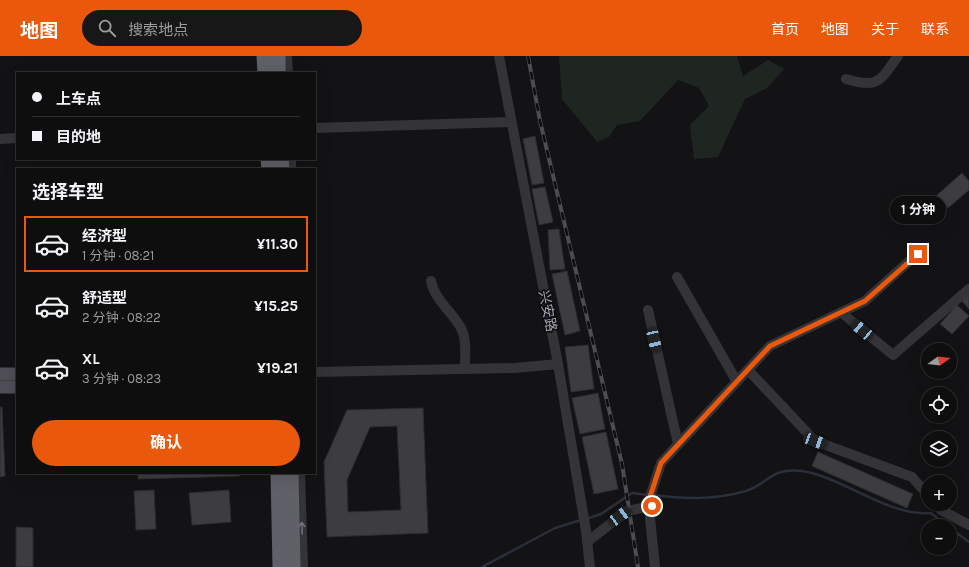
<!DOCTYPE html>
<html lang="zh">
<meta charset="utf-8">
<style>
:root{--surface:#0e0e0f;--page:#171718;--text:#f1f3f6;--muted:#9b9c9e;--line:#2e2e2f;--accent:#ea580c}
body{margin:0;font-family:Karla,"Noto Sans SC",sans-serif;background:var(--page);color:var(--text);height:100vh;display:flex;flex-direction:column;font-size:15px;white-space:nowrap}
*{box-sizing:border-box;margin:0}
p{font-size:13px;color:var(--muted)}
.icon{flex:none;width:22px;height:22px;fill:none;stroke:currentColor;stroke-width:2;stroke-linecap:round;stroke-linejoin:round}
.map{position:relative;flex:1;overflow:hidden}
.side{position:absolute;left:16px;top:112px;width:300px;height:306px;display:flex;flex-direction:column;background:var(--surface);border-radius:0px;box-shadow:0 4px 16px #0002,0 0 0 1px var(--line)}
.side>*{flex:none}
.guide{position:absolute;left:16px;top:16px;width:300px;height:88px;border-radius:0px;box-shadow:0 4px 16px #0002,0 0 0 1px var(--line);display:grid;align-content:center;height:88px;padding:0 16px;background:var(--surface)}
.needle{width:26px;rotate:76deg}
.controls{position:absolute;left:921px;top:287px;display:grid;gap:8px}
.controls a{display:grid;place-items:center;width:36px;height:36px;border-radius:50%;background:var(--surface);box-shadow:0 4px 16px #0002,0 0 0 1px var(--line);font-size:20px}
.end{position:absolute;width:18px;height:18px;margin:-9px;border:5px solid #ea580c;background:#fff;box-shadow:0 0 0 2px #fff}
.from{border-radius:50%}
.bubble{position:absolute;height:28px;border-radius:14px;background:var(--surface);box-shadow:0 4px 16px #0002,0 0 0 1px var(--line);font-size:13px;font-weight:700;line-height:28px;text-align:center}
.car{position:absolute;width:12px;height:24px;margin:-12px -6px;border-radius:5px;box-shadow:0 0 3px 1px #0007;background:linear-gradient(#222 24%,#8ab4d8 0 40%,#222 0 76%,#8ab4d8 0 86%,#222 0)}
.guide b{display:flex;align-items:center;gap:14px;height:38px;font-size:15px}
.guide b+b{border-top:1px solid var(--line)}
.guide i{width:10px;height:10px;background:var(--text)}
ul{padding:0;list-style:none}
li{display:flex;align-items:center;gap:12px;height:56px;margin:0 8px 6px;padding:0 8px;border:2px solid transparent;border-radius:0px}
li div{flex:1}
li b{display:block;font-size:15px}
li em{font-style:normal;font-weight:700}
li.selected{border-color:var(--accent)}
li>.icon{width:36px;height:36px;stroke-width:1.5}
h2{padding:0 16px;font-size:18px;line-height:48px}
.primary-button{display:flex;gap:8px;margin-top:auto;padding:8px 16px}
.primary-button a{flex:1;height:46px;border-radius:24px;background:var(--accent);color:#fff;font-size:16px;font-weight:700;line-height:46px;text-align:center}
header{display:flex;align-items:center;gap:24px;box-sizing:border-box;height:56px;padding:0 20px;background:var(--accent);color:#fff}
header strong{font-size:19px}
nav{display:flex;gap:22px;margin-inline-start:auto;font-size:14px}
.search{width:280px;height:36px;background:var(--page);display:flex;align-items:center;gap:10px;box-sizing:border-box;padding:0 14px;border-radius:22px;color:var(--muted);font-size:15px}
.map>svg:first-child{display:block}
.green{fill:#1f2622}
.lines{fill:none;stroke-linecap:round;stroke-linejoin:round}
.stream{stroke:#2b2f39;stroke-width:2.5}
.building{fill:#3d3c41;stroke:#2d2c30;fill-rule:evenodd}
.minor{stroke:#343338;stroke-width:10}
.major{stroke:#504f57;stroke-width:13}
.highway{stroke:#606069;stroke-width:15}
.rail-casing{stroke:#4d4c53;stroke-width:4}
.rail{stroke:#0e0d0f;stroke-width:2.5;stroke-dasharray:8;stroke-linecap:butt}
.oneway{stroke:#72717c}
.route{stroke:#ea580c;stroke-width:5}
.labels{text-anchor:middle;stroke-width:3.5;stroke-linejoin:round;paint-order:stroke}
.street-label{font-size:14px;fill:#a4a4b4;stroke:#0e0d0f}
</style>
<header>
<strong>地图</strong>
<div class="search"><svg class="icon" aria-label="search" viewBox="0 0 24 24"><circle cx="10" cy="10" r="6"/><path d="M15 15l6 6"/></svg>搜索地点</div>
<nav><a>首页</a><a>地图</a><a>关于</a><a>联系</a></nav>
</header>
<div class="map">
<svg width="969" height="511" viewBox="0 0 969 511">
<rect width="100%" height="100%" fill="#131214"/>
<!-- green -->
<polygon class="green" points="559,0 737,0 743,20 768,4 784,13 767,32 745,43 718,101 694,103 690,69 709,50 699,32 678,24 640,65 617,69 609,81 597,86 562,43"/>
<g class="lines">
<!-- stream -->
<g class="stream">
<path d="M653 439C685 443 714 444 746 435 768 428 771 411 802 415 843 421 888 461 931 457L947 470"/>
<polyline points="586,463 601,458 632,437 648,439"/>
<polyline points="950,472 969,486"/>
<polyline points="482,511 555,472 581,464"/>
</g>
</g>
<!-- building -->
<g class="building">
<polygon points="535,80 544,127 532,129 523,83"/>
<polygon points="962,117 969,125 969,134 948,152 937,139"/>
<polygon points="545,131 553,166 539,169 532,133"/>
<polygon points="559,173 565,213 550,214 548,174"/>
<polygon points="567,215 580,275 565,279 552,218"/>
<polygon points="969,237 969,253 961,244"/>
<polygon points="957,249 969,260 952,278 940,268"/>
<polygon points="588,289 594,333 571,336 565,291"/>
<polygon points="598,337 605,373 580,378 572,342"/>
<polygon points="0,351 2,351 5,420 0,421"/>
<path d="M423 352 428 477 327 481 324 406 347 354ZM397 370 401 454 348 456 347 424 370 371Z"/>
<polygon points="606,376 618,433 594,438 582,381"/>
<polygon points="818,396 913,438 907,452 812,410"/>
<polygon points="138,417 240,417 240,420 138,423"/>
<polygon points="154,434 156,473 136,474 134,435"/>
<polygon points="229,434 231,466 192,469 189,437"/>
<polygon points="16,471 33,472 33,511 16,511"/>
</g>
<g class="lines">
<!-- minor -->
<g class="minor">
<polyline points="287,0 288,17"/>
<polyline points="499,0 558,308 586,475 590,511"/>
<path d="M846 23C879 33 880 25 898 0"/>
<polyline points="315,72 511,66"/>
<polyline points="0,83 17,82"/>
<polyline points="291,103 291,113"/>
<polyline points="677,221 737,326"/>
<path d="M431 225C435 245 452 255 461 272 467 284 465 300 465 313"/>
<polyline points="648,254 678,388"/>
<polyline points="842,257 893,299 969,233"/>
<polyline points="748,314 815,385 912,421 928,439"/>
<polyline points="315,316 515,312 558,308"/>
<polyline points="300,417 303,511"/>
<polyline points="936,448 941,454 969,469"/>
<polyline points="587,486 627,455 652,450"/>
<polyline points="655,511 650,462 652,450 649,444 661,407 770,290 865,245 917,198"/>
</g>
<!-- major -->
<g class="major">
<polyline points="0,318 17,318"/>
<polyline points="0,331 17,331"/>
</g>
<!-- highway -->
<g class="highway">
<polyline points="264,0 265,17"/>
<polyline points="278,0 278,17"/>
<polyline points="268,103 269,113"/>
<polyline points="281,103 282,113"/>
<polyline points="278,417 280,511"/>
<polyline points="291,417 293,511"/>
</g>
<defs>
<polyline id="rail" points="528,0 540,65 622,408 638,511"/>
</defs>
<!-- rail casing -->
<use href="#rail" class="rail-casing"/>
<!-- rail -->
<use href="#rail" class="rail"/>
</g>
<!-- one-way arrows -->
<defs><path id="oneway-shaft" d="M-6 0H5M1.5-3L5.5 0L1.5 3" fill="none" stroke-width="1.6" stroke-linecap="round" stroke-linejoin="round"/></defs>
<use class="oneway" href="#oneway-shaft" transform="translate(302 472) rotate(-92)"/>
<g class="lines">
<!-- route -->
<polyline class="route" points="652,450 649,444 661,407 770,290 865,245 918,198"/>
</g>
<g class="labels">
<!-- street labels -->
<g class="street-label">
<text transform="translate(548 255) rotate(79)" y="5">兴安路</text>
</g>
</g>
</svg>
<div class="controls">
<a><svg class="needle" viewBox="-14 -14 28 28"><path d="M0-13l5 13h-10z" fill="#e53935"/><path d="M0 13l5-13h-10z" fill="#9b9c9e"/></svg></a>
<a><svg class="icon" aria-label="locate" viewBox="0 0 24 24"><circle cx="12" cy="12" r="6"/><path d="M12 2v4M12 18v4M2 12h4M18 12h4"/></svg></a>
<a><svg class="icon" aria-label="layers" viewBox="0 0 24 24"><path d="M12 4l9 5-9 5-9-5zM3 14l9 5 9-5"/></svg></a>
<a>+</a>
<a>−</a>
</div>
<i class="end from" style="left:652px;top:450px"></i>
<i class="end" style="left:918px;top:198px"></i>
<div class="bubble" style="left:890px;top:140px;width:56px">1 分钟</div>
<i class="car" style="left:862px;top:274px;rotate:310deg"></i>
<i class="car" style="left:654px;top:284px;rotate:167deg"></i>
<i class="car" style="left:815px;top:385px;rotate:110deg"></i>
<i class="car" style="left:620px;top:460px;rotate:54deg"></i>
<div class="guide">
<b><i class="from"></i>上车点</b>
<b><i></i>目的地</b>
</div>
<section class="side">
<h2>选择车型</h2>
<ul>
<li class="selected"><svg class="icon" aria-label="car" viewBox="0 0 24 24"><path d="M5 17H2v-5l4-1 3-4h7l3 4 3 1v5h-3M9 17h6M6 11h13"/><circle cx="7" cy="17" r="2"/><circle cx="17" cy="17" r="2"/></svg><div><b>经济型</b><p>1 分钟 · 08:21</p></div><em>¥11.30</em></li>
<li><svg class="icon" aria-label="car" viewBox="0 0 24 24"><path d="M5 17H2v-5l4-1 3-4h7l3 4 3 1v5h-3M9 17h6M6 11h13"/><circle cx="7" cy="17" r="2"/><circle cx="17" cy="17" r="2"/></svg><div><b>舒适型</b><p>2 分钟 · 08:22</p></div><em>¥15.25</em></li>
<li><svg class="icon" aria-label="car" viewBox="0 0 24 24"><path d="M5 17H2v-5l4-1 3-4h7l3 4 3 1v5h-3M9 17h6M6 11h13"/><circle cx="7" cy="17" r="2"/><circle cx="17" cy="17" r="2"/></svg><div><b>XL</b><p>3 分钟 · 08:23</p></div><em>¥19.21</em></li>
</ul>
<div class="primary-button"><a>确认</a></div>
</section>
</div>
